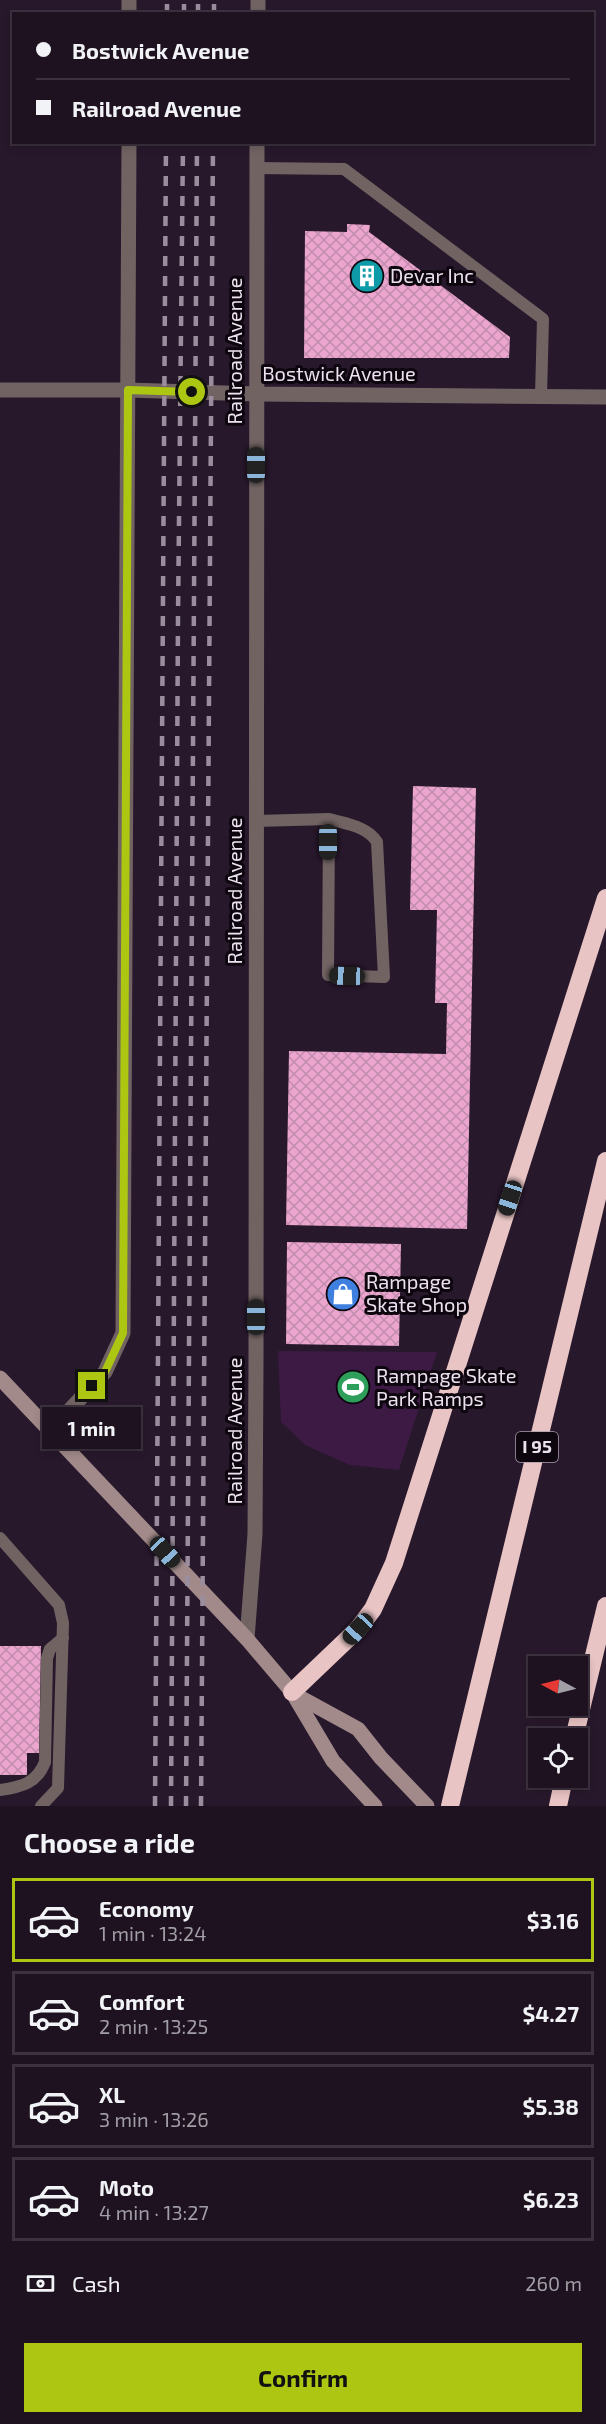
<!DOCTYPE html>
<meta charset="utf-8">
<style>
:root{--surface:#1e1221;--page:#2b202e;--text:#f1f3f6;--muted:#a19ea5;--line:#3c323f;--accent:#acc611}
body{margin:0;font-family:"Exo 2",sans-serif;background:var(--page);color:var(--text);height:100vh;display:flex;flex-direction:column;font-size:22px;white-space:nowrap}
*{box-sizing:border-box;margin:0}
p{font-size:20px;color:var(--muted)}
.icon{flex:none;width:33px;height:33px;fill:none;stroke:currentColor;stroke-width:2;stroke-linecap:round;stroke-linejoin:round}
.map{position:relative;height:1806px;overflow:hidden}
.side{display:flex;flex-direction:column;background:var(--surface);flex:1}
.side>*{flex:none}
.hud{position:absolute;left:12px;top:12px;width:582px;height:132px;border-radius:0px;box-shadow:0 3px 9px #0003,0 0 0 2px var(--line);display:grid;align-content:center;height:132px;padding:0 24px;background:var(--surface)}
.needle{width:39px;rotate:277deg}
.tools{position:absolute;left:528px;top:1656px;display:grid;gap:12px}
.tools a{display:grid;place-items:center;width:60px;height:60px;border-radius:0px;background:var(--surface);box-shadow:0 3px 9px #0003,0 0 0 2px var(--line);font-size:30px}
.end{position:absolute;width:27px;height:27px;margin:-14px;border:8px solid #acc611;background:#111;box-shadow:0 0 0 3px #111}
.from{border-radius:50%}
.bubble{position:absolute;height:42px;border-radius:0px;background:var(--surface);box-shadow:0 3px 9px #0003,0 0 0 2px var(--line);font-size:20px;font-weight:700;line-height:42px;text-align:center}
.car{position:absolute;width:18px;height:36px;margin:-18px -9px;border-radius:8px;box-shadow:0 0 4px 2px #0007;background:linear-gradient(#222 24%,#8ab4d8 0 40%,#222 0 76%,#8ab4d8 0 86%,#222 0)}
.hud b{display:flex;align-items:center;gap:21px;height:57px;font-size:22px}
.hud b+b{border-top:2px solid var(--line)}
.hud i{width:15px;height:15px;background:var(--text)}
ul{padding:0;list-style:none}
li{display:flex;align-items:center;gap:18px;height:84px;margin:0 12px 9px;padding:0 12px;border:3px solid var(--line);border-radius:0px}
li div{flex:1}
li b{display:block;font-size:22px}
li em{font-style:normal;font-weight:700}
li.selected{border-color:var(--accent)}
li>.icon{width:54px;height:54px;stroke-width:1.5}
h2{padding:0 24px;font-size:27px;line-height:72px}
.pay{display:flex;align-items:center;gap:15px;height:66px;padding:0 24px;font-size:22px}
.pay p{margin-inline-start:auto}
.action{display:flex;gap:12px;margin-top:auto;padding:12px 24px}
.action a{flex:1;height:69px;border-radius:0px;background:var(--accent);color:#111;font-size:24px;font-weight:700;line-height:69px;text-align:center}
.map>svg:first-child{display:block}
.green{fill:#3c1a44}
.building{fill:url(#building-cross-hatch)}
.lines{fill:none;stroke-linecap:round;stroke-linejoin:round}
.service{stroke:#726363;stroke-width:12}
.minor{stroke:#726363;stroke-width:15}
.tertiary{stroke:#726363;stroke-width:15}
.secondary{stroke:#a28a8a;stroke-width:15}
.motorway{stroke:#e9c4c4;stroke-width:18}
.rail{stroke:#9a8d9d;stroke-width:4.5;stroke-dasharray:10 10;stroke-linecap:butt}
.route{stroke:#acc611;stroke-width:8}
.labels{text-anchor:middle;stroke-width:6;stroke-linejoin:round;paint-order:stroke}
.shield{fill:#0d060e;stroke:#a99fab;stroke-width:1.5}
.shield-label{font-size:18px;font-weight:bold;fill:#ece1ee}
.poi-label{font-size:20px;fill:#ece1ee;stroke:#0d060e;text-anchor:start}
.street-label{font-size:20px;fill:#ece1ee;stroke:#0d060e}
</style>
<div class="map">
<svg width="606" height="1806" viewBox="0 0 606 1806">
<defs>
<pattern id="building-cross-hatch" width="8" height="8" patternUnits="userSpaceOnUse" patternTransform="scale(1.5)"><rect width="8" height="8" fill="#eba5cf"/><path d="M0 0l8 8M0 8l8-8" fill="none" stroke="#c28dad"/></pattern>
</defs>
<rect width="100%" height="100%" fill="#28182c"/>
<!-- green -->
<polygon class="green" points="278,1351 437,1352 399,1470 350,1465 305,1445 281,1422"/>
<!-- building -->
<g class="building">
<polygon points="347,224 370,225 369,232 510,337 509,358 304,358 305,231 347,232"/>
<polygon points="413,786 476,788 467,1229 286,1225 289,1051 446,1054 447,1003 435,1003 437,910 410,910"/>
<polygon points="287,1242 401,1244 399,1346 286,1344"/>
<polygon points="0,1646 41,1646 39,1753 27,1753 27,1775 0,1775"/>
</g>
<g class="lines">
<!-- service -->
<g class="service">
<polyline points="257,168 344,169 543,319 541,396"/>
<path d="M256 821 329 819 328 975 384 977 377 842C367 826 346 824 329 819"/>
<polyline points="0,1538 59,1605 63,1623 58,1788 41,1806"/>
<path d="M0 1790C22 1787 37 1783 45 1762L47 1658 50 1649 63 1638"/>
</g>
<!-- minor -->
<polyline class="minor" points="0,390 128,390 256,394 606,397"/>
<!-- tertiary -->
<g class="tertiary">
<polyline points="129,14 129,0"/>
<polyline points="258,14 258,0"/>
<polyline points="51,1430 105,1372 123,1333 129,142"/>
<polyline points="247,1639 255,1534 256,1364 257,142"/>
</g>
<!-- secondary -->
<g class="secondary">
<polyline points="0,1378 247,1639 292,1692 333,1761 375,1806"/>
<polyline points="294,1694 358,1729 381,1758 427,1806"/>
</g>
<!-- motorway -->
<g class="motorway">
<polyline points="292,1692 358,1629 373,1609 394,1563 606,898"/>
<polyline points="574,1738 606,1606"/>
<polyline points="450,1806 606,1161"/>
<polyline points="558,1806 564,1778"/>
</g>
<!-- rail -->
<g class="rail">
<polyline points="167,14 167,0"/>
<polyline points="184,14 184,0"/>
<polyline points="198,14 198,0"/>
<polyline points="214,14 214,0"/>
<polyline points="155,1806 166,142"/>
<polyline points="171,1806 178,616 183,142"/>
<polyline points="186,1806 197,142"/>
<polyline points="201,1806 213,142"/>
</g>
</g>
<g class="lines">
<!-- route -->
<polyline class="route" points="92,1386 105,1372 123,1333 128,390 192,392"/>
</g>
<!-- icons -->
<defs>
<symbol id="building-disc" viewBox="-11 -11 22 22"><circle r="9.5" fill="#0f9aa8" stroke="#0d060e"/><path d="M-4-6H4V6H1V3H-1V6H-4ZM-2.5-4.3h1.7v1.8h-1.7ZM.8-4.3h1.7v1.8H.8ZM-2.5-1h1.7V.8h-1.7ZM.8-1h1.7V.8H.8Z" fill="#fff"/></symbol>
<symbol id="shop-disc" viewBox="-11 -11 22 22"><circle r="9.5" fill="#3f7fe0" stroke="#0d060e"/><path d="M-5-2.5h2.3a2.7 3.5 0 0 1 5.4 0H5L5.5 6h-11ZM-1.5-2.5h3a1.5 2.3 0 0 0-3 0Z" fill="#fff"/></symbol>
<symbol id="stadium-disc" viewBox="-11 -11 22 22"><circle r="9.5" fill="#2e9e5b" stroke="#0d060e"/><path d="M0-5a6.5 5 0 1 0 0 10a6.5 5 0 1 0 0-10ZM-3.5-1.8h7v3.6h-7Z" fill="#fff"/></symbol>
</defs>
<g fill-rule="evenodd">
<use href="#building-disc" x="348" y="257" width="38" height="38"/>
<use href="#shop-disc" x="324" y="1275" width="38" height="38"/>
<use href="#stadium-disc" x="334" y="1368" width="38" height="38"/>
</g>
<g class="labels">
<!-- shield labels -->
<rect class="shield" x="516" y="1432" width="42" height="30" rx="4.5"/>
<g class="shield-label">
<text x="537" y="1453">I 95</text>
</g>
<!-- poi labels -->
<g class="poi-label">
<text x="390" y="283">Devar Inc</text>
<text x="366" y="1289">Rampage<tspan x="366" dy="23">Skate Shop</tspan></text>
<text x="376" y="1383">Rampage Skate<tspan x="376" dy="23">Park Ramps</tspan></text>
</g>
<!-- street labels -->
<g class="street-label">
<text transform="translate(235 351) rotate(-90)" y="7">Railroad Avenue</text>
<text x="339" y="381">Bostwick Avenue</text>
<text transform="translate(235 891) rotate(-90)" y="7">Railroad Avenue</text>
<text transform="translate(235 1431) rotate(-90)" y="7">Railroad Avenue</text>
</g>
</g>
</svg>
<div class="tools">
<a><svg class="needle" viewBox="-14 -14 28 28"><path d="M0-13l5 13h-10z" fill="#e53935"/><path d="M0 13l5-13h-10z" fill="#a19ea5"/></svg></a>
<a><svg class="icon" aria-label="locate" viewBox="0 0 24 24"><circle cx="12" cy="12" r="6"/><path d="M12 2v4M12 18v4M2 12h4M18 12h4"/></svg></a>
</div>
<i class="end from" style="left:192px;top:392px"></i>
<i class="end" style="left:92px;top:1386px"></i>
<div class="bubble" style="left:42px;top:1407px;width:99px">1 min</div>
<i class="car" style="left:256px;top:465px;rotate:0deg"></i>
<i class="car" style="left:328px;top:842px;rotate:180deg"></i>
<i class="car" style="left:347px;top:976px;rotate:272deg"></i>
<i class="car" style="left:510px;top:1198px;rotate:198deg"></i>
<i class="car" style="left:256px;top:1317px;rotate:0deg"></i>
<i class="car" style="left:165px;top:1552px;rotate:137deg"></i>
<i class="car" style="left:358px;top:1629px;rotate:223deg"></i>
<div class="hud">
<b><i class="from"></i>Bostwick Avenue</b>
<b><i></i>Railroad Avenue</b>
</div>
</div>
<section class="side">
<h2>Choose a ride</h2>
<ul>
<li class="selected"><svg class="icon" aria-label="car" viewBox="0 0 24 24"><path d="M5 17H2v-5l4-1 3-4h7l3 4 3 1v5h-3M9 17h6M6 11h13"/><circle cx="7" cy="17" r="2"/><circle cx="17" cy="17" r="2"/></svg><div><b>Economy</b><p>1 min · 13:24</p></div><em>$3.16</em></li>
<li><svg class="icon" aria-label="car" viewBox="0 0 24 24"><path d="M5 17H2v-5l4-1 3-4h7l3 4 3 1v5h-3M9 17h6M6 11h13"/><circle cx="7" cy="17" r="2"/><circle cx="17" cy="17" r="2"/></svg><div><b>Comfort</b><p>2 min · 13:25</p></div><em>$4.27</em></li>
<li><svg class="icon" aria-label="car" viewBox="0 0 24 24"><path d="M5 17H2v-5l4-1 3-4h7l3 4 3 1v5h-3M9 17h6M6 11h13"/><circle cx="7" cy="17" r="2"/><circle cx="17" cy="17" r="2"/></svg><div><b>XL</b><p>3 min · 13:26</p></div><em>$5.38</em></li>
<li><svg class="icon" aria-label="car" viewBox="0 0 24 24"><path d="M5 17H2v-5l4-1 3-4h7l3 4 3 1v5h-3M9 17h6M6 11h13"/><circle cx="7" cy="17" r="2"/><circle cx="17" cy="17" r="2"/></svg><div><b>Moto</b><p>4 min · 13:27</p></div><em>$6.23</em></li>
</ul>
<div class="pay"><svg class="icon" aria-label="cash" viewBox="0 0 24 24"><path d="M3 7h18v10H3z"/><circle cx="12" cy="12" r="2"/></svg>Cash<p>260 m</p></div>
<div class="action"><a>Confirm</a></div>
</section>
